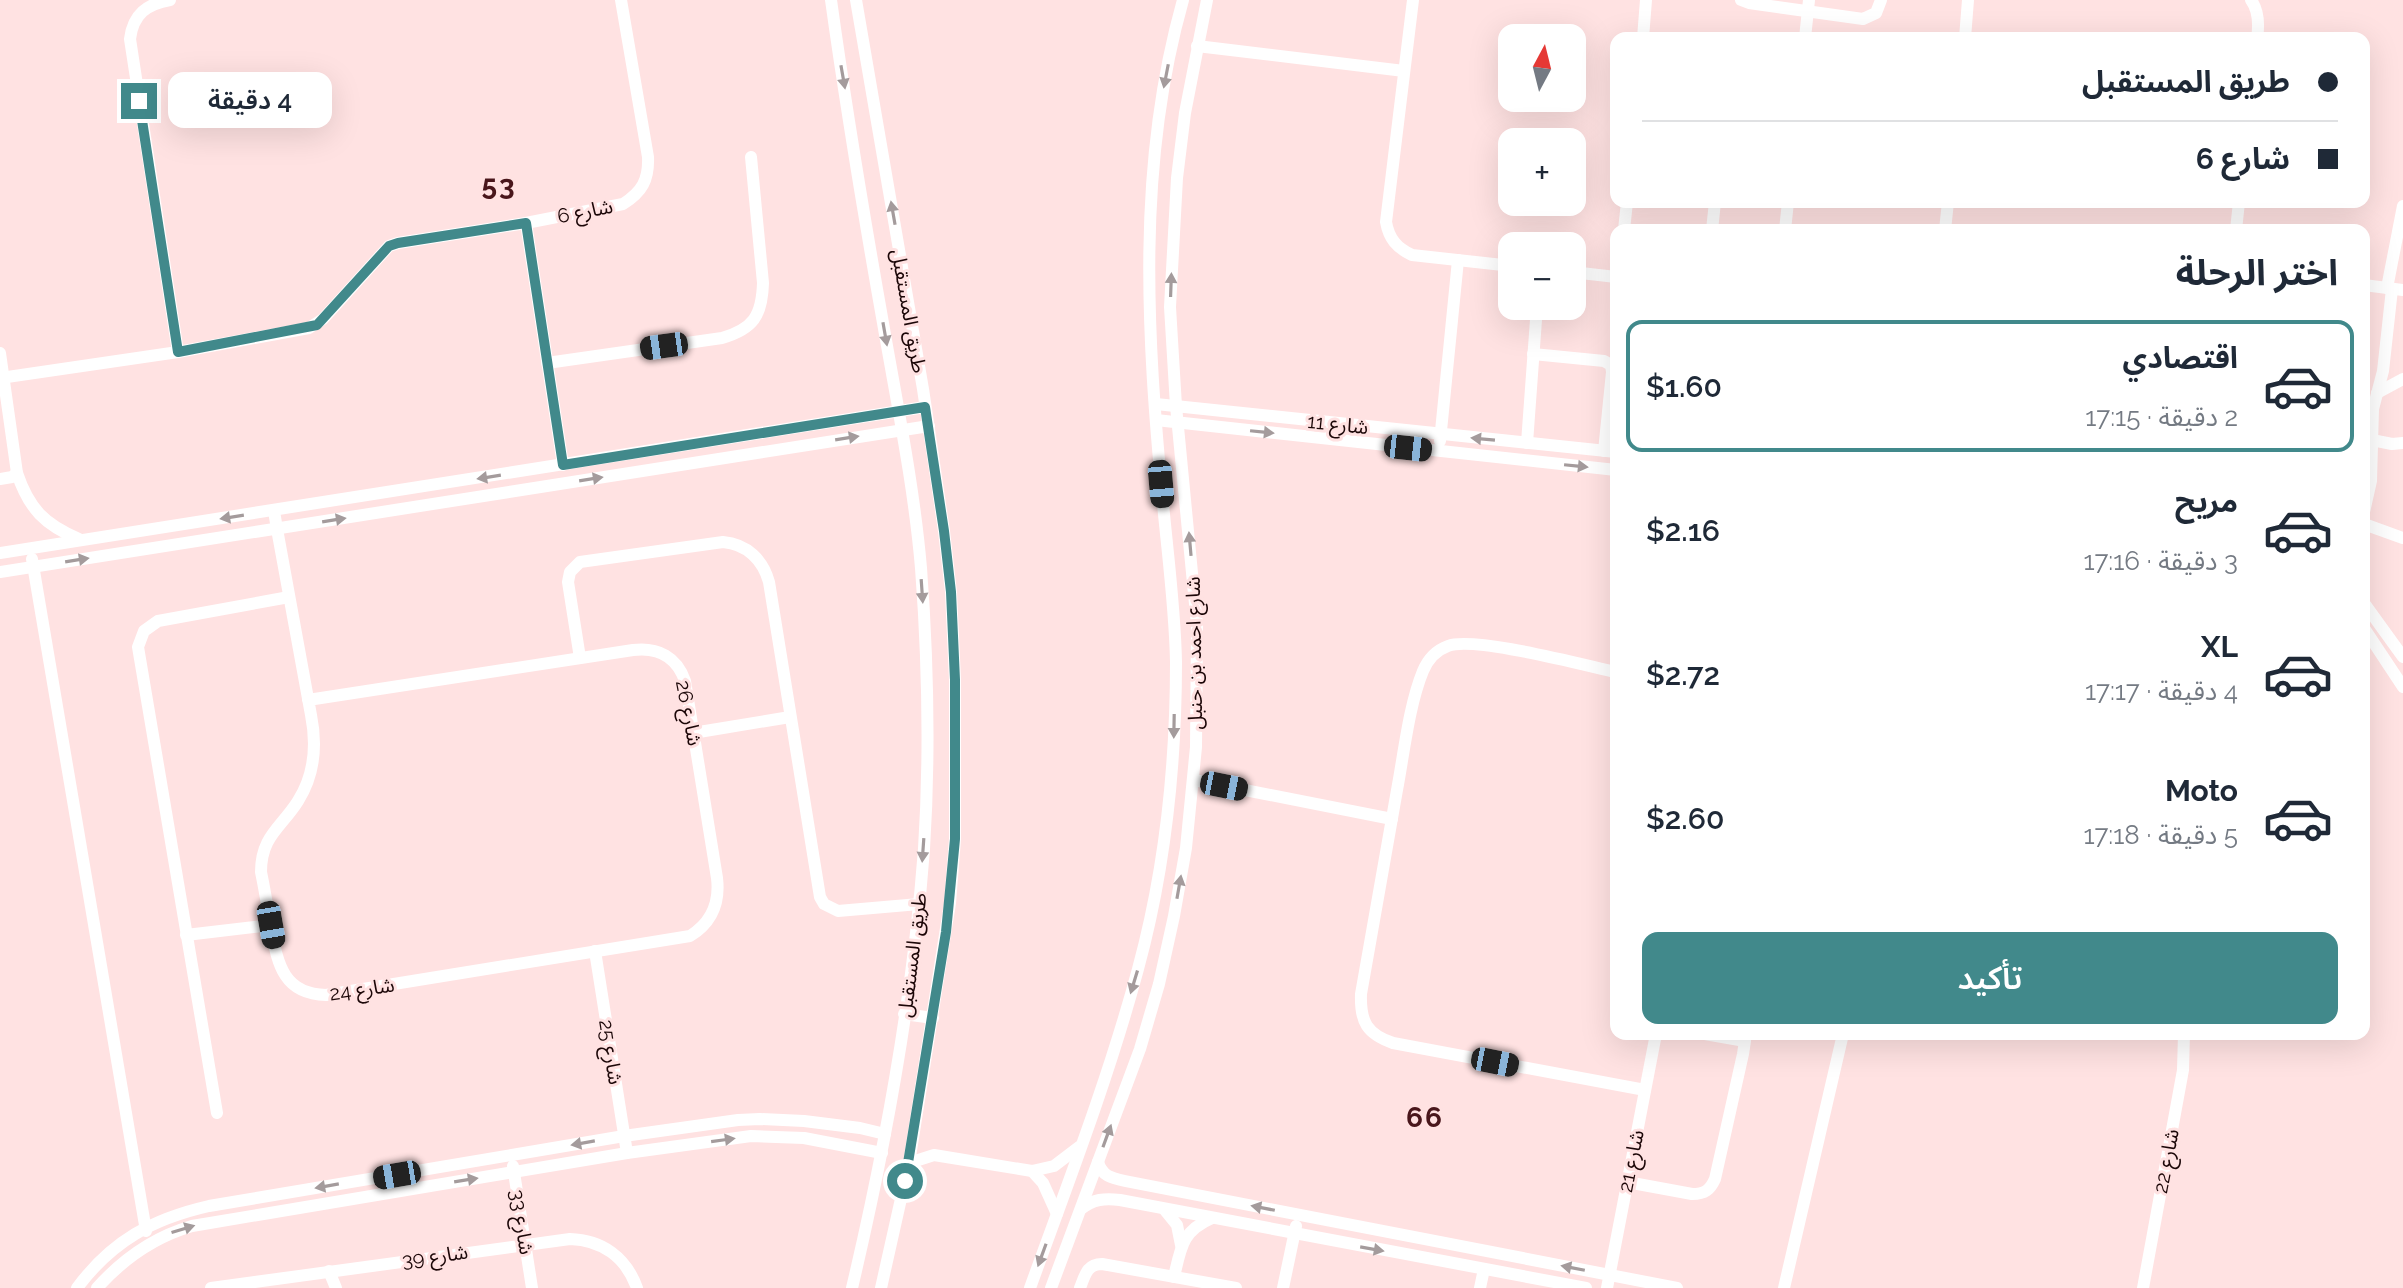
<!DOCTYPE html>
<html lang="ar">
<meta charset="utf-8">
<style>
:root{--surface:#fff;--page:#f6f6f7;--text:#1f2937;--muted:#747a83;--line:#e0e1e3;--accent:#41898b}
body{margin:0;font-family:Raleway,"Noto Sans Arabic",sans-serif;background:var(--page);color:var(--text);direction:rtl;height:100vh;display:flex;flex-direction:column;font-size:30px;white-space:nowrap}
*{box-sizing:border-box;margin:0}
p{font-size:26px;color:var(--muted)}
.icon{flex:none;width:44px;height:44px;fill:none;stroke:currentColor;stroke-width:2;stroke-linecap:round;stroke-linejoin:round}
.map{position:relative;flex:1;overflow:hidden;direction:ltr}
.panel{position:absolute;left:1610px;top:224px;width:760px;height:816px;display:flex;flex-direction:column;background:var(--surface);border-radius:16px;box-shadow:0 8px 32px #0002;direction:rtl}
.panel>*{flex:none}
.hud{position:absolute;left:1610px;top:32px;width:760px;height:176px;border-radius:16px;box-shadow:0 8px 32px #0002;direction:rtl;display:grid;align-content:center;height:176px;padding:0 32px;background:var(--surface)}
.needle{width:52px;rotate:7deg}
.controls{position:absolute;left:1498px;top:24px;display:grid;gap:16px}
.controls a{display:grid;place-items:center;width:88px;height:88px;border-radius:16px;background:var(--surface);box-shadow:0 8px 32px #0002;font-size:40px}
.end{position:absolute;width:36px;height:36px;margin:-18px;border:10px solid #41898b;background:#fff;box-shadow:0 0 0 4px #fff}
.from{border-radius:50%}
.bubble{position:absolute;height:56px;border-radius:16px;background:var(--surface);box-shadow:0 8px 32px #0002;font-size:26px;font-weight:600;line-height:56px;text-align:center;direction:rtl}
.car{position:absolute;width:24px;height:48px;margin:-24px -12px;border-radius:10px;box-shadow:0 0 6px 2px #0007;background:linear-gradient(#222 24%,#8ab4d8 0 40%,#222 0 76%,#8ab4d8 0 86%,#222 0)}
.hud b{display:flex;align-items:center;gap:28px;height:76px;font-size:30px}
.hud b+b{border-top:2px solid var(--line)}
.hud i{width:20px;height:20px;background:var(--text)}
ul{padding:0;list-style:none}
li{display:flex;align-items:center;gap:24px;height:132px;margin:0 16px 12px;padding:0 16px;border:4px solid transparent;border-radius:16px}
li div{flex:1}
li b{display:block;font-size:30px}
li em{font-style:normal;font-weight:600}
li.active{border-color:var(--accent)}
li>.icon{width:72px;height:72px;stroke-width:1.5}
h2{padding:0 32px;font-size:36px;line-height:96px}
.action{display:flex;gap:16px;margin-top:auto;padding:16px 32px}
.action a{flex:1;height:92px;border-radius:16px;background:var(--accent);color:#fff;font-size:32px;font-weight:600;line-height:92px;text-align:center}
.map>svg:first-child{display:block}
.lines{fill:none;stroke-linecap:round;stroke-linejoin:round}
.minor{stroke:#fff;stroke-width:12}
.oneway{fill:#a49b9c}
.route{stroke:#41898b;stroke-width:10}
.labels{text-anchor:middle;stroke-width:6;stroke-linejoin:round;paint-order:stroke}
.street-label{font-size:20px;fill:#1b0607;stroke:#ffe2e2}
.district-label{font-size:28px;font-weight:bold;letter-spacing:2px;fill:#49161b;stroke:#ffe2e2}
</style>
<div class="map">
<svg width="2403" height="1288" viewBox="0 0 2403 1288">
<rect width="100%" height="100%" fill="#ffe2e2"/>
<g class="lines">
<!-- minor -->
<g class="minor">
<path d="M170 0C147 4 133 14 130 39L178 352"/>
<path d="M831 0C846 108 864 216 883 323 897 404 914 486 921 568 928 662 930 756 924 849 913 997 886 1144 852 1288"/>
<polyline points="856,0 923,389 944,531 951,592 955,680 955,839 950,903 909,1163 881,1288"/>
<path d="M1413 0 1386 222C1389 239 1397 248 1412 255L1512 266"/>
<polyline points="1741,0 1749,3 1863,19 1876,13 1881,0"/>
<path d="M2251 0C2259 11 2259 25 2257 38"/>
<polyline points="1643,38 1646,0"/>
<polyline points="1805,38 1809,0"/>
<polyline points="1965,38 1968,0"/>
<polyline points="1197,46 1404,71"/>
<polyline points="526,223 563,465"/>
<polyline points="1624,230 1627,202"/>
<polyline points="1712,230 1715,202"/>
<polyline points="1785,230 1788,202"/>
<polyline points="1945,230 1948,202"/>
<polyline points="2236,230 2239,202"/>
<polyline points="1572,272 1616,277"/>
<polyline points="2364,285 2403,290"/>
<polyline points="2387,288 2403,206"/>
<path d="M0 353 17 473C29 509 45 525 79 539"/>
<polyline points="1533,354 1604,361 1611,365 1612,372 1604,451"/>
<path d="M547 363 722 338C753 329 762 316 763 283L751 157"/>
<path d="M0 378 178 352 309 328 323 319 389 246 398 243 526 223 623 204C642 192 649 180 648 157L621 0"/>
<polyline points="2377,393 2403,379"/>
<polyline points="1156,404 1616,452"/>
<polyline points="1156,420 1616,470"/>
<polyline points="2372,440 2392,444 2403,443"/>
<polyline points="1440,441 1458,260"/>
<polyline points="1527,443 1537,306"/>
<polyline points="0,479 12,477 17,473"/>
<path d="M274 511 277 529 311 715C317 745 315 774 298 801 281 828 261 836 261 872 265 891 268 910 271 929 278 964 283 994 326 995L690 936C711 923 720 903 717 878L685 681C677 657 658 647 633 650L308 700"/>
<polyline points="2364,512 2371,481 2373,409 2383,371 2392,289"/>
<polyline points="2364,524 2403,538"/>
<polyline points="0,553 925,407"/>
<polyline points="32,559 146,1231"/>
<polyline points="0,572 929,426"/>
<polyline points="2364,603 2403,657"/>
<polyline points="2364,628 2403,687"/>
<path d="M580 658 568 582 570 572 580 562 723 542C747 544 763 560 769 582L820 897 824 904 838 911 919 904"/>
<path d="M1616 672C1583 665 1474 636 1448 646 1437 650 1428 659 1423 671 1409 705 1404 753 1397 790 1385 858 1373 926 1361 994 1360 1022 1367 1034 1393 1043L1645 1090"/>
<polyline points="693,733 790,717"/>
<polyline points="1194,780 1392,819"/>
<polyline points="186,935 271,925"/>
<polyline points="595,951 627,1153"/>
<polyline points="904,1014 933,1018"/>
<polyline points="217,1113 138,647 144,631 158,621 289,597"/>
<path d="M1098 1162C1102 1176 1111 1178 1125 1181L1677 1288"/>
<polyline points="909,1163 934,1155 1032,1171 1054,1166 1079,1147"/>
<polyline points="513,1166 532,1288"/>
<polyline points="1032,1171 1043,1183 1057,1214"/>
<path d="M1627 1182 1692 1194C1705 1194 1710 1190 1715 1179L1743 1054 1745 1041 1705 1034"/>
<path d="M1081 1209C1093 1199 1105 1198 1120 1200L1586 1288"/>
<polyline points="1164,1209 1177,1225 1181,1245"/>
<polyline points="329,1271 336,1288"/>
<path d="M1174 1277C1181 1247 1182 1231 1212 1218"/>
<path d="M77 1288C112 1241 152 1219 209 1206L624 1136 738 1120 760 1119 804 1121 860 1128 885 1134"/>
<path d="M97 1288C123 1259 154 1237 192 1226L627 1153 751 1136 804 1138 882 1153"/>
<path d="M211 1288 570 1239C602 1240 626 1257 637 1288"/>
<path d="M1030 1288C1068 1183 1109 1077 1138 969 1165 870 1176 765 1176 662 1175 609 1168 557 1163 504 1147 335 1136 166 1183 0"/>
<polyline points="1051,1288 1140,1049 1159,984 1174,916 1186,848 1196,747 1197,625 1176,406 1170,307 1177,178 1185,113 1207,0"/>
<path d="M1080 1288C1085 1275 1087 1264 1102 1264L1236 1288"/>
<polyline points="1283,1288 1296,1226"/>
<polyline points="1480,1288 1484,1269"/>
<polyline points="1607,1288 1656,1034"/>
<polyline points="1784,1288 1843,1034"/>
<polyline points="2143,1288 2183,1070 2184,1034"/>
</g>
</g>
<!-- one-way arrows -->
<defs><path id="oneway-solid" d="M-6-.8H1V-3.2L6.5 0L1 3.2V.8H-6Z" transform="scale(2)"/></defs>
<g class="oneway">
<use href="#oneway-solid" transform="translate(1166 76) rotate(101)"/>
<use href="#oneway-solid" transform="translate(843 77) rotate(80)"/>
<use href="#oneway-solid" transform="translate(893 213) rotate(-100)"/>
<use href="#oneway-solid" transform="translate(1171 285) rotate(-88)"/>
<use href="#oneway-solid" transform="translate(885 334) rotate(80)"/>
<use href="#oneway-solid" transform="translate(1262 432) rotate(6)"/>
<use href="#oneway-solid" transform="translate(847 438) rotate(-9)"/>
<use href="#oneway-solid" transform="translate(1483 439) rotate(-175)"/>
<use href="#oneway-solid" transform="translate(1576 466) rotate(6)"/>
<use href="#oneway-solid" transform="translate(489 477) rotate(171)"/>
<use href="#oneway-solid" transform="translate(591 479) rotate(-9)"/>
<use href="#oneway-solid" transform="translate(232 517) rotate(171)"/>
<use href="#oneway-solid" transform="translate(334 520) rotate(-9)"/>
<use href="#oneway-solid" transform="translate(1190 544) rotate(-95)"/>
<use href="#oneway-solid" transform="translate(77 560) rotate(-9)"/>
<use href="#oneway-solid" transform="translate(922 591) rotate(86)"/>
<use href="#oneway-solid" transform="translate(1174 726) rotate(91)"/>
<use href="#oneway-solid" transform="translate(923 850) rotate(94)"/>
<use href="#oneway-solid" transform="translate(1179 887) rotate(-80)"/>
<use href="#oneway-solid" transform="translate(1134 982) rotate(107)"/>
<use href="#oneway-solid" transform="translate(1107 1136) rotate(-70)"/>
<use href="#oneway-solid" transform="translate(723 1140) rotate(-8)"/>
<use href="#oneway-solid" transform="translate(583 1143) rotate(170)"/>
<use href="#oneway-solid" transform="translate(466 1180) rotate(-9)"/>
<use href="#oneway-solid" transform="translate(327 1186) rotate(170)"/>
<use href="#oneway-solid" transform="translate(1263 1208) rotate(-169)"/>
<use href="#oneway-solid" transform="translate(183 1229) rotate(-17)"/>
<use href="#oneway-solid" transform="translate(1372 1249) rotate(10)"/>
<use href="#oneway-solid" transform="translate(1042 1255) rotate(110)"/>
<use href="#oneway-solid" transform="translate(1573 1268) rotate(-169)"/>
</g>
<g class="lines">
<!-- route -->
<polyline class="route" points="139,101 178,352 317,325 389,246 398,243 526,223 563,465 925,407 944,531 951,592 955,680 955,839 946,932 905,1181"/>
</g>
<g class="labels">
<!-- street labels -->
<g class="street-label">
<text transform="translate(585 211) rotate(-11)" y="7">شارع 6</text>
<text transform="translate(909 311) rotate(80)" y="7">طريق المستقبل</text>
<text transform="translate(1338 424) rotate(6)" y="7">شارع 11</text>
<text transform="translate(1194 653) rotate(-91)" y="7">شارع احمد بن حنبل</text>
<text transform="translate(689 713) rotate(79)" y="7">شارع 26</text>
<text transform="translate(912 955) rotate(-83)" y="7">طريق المستقبل</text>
<text transform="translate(362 989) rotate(-8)" y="7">شارع 24</text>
<text transform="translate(611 1052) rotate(81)" y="7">شارع 25</text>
<text transform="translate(1631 1161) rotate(-79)" y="7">شارع 21</text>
<text transform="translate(2166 1161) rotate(-79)" y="7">شارع 22</text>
<text transform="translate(522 1222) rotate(81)" y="7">شارع 33</text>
<text transform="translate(435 1256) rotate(-8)" y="7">شارع 39</text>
</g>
<!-- district labels -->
<g class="district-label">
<text x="499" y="195">53</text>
<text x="1425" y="1127">66</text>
</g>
</g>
</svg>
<div class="controls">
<a><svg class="needle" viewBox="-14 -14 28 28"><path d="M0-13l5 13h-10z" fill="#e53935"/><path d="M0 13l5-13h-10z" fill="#747a83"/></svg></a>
<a>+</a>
<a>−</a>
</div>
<i class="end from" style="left:905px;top:1181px"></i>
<i class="end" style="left:139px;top:101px"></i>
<div class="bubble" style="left:168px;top:72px;width:164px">4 دقيقة</div>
<i class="car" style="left:664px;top:346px;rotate:262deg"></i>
<i class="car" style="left:1408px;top:448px;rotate:96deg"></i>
<i class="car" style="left:1161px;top:484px;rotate:175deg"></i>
<i class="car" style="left:1224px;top:786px;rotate:101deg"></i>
<i class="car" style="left:271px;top:925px;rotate:170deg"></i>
<i class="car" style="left:1495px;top:1062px;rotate:101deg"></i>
<i class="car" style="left:397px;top:1175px;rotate:260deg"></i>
<div class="hud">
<b><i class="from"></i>طريق المستقبل</b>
<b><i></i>شارع 6</b>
</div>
<section class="panel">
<h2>اختر الرحلة</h2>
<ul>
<li class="active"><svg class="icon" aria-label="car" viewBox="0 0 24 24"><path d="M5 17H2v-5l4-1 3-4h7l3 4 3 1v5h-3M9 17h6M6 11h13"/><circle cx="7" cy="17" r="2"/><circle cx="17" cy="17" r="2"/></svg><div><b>اقتصادي</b><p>2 دقيقة · 17:15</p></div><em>$1.60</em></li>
<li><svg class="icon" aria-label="car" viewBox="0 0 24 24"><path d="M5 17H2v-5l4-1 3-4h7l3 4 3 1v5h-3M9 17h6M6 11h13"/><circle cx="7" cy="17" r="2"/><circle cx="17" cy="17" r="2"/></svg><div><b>مريح</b><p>3 دقيقة · 17:16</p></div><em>$2.16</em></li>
<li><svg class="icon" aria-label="car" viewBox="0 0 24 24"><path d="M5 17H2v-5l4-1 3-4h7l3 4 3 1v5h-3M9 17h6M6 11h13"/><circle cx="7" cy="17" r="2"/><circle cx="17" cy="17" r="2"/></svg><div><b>XL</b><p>4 دقيقة · 17:17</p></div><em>$2.72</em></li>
<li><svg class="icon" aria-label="car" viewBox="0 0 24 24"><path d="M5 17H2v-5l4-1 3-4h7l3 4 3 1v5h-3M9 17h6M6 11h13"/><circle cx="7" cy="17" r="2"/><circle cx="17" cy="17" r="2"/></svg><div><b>Moto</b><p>5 دقيقة · 17:18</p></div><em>$2.60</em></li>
</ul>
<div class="action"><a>تأكيد</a></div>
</section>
</div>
